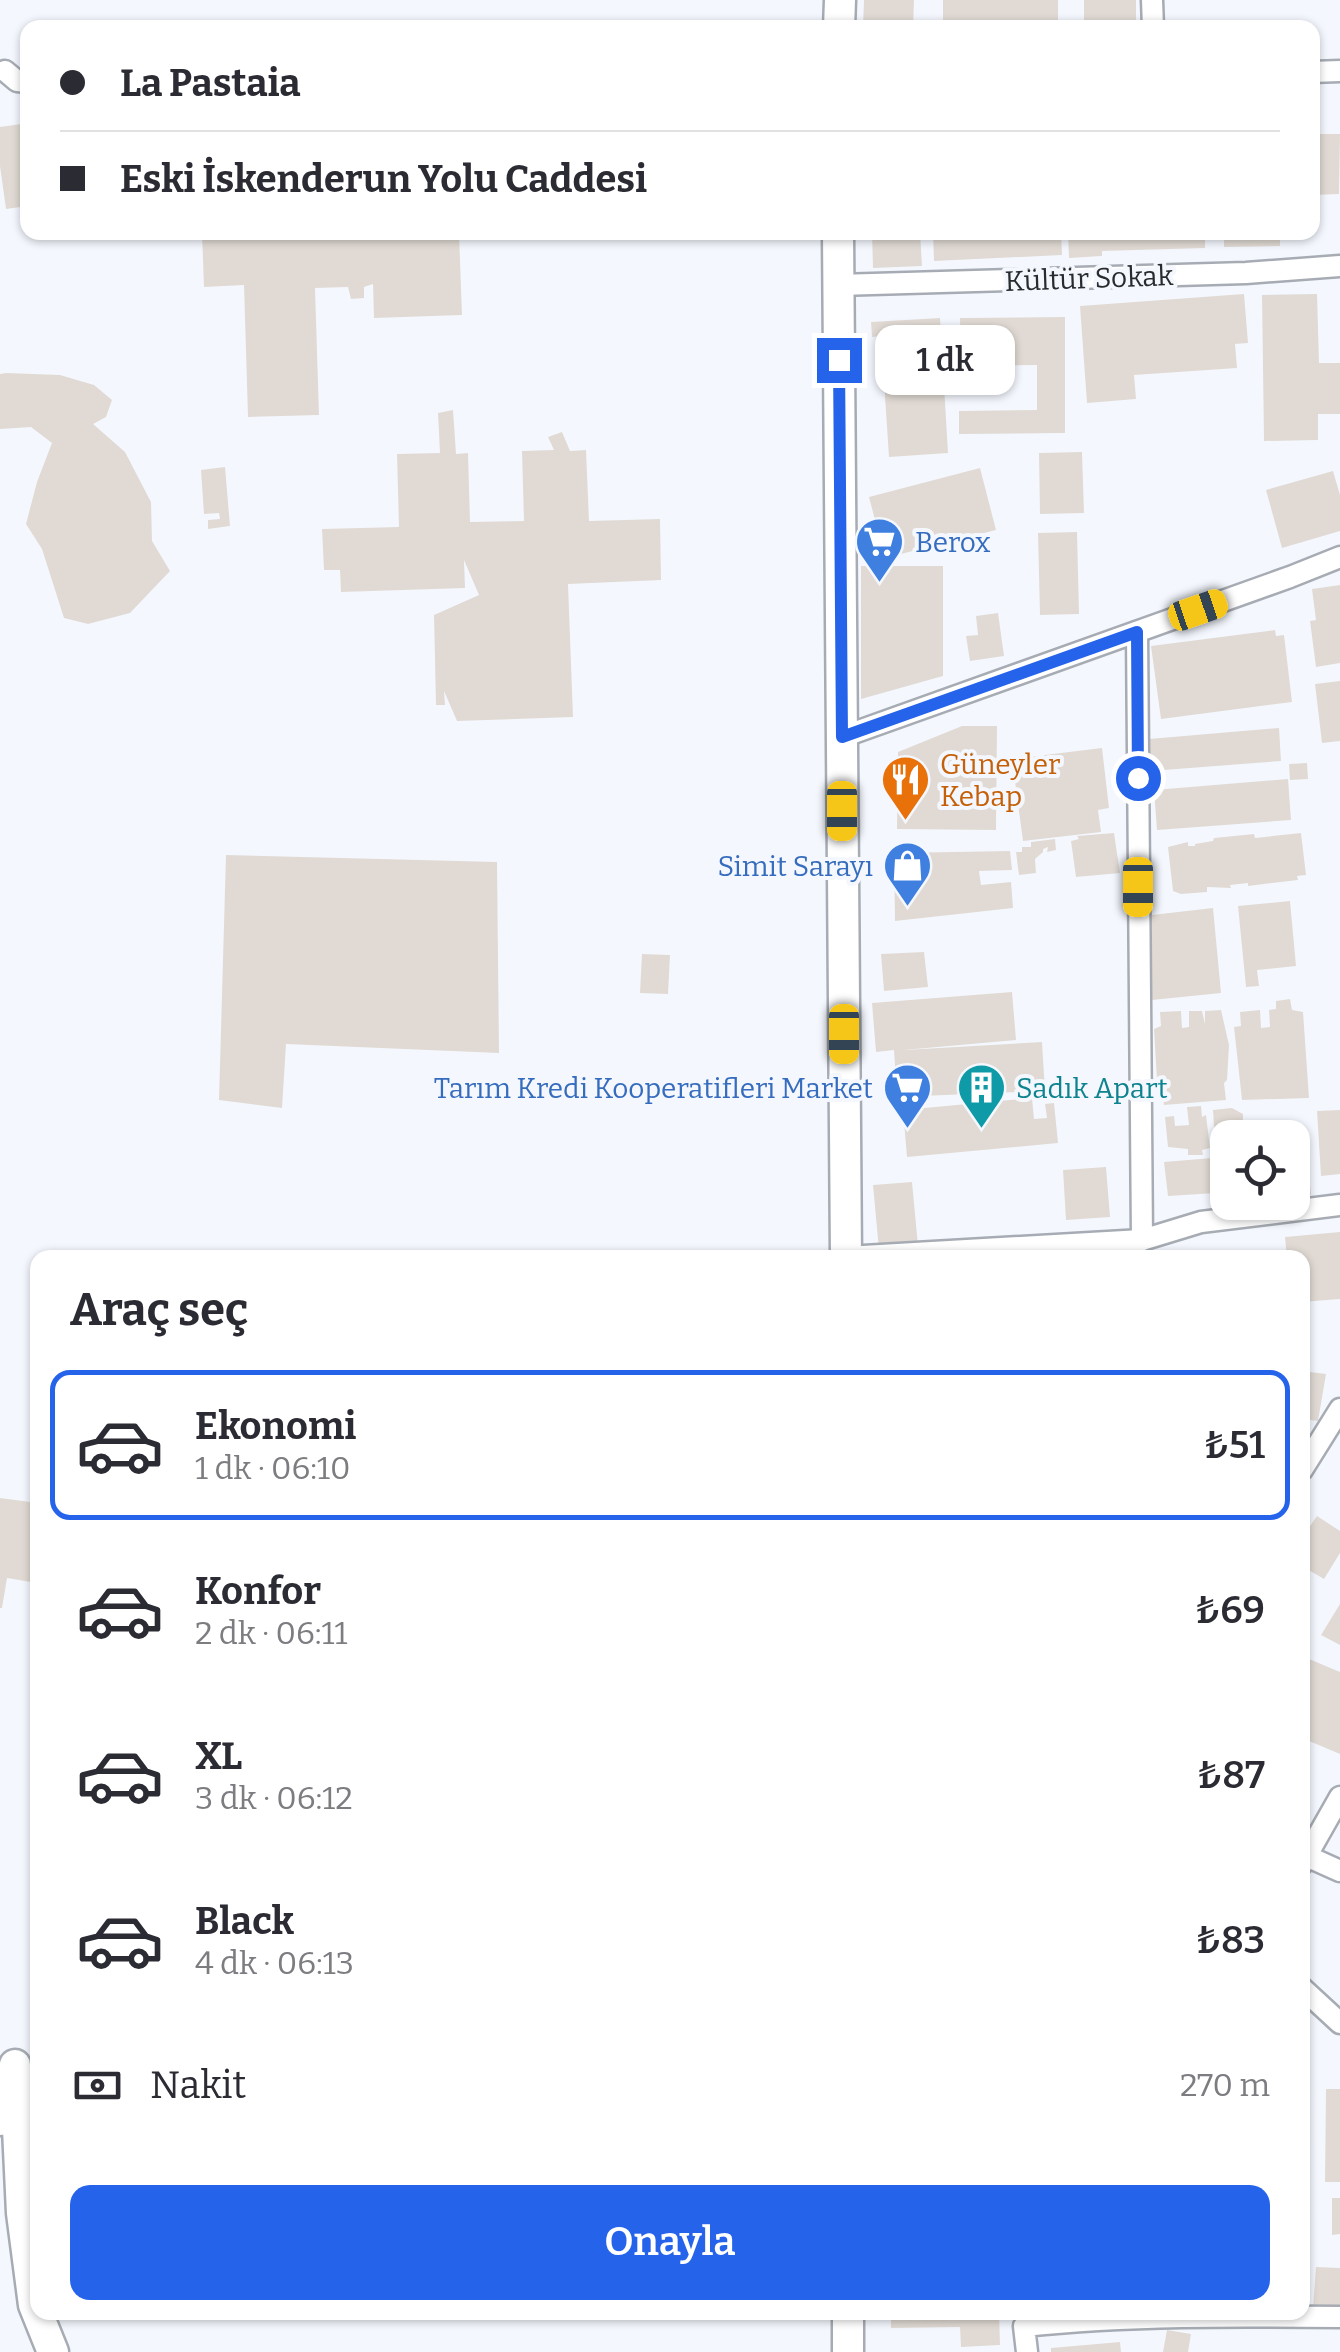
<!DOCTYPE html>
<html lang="tr">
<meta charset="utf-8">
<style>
:root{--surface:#fff;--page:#f7f7f7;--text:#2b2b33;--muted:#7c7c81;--line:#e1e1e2;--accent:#2563eb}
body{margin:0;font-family:Bitter,serif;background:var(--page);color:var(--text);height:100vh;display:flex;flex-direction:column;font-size:38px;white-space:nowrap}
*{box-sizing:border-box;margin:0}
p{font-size:32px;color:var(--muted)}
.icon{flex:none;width:55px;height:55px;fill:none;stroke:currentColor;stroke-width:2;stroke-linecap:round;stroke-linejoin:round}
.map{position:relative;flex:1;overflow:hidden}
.panel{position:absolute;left:30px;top:1250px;width:1280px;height:1070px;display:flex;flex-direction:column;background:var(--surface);border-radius:20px;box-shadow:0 2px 8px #0004}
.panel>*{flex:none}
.top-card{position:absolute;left:20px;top:20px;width:1300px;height:220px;border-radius:20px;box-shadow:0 2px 8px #0004;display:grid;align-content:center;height:220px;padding:0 40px;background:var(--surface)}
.buttons{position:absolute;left:1210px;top:1120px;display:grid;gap:20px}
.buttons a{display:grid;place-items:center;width:100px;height:100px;border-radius:20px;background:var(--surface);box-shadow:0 2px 8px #0004;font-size:50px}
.end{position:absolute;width:45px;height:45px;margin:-22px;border:12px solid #2563eb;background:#fff;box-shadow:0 0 0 5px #fff}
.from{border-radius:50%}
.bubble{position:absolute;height:70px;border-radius:20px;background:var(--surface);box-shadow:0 2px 8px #0004;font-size:32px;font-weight:600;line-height:70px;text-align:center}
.car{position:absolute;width:30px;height:60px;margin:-30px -15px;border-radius:12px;box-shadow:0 0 8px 2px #0007;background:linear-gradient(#f5c518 24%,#345 0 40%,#f5c518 0 76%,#345 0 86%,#f5c518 0)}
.top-card b{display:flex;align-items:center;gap:35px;height:95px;font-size:38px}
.top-card b+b{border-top:2px solid var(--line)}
.top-card i{width:25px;height:25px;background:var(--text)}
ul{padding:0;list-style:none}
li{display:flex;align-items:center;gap:30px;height:150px;margin:0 20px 15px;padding:0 20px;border:5px solid transparent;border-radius:20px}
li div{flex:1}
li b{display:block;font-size:38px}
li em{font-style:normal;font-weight:600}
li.active{border-color:var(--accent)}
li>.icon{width:90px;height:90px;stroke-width:1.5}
h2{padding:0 40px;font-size:45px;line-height:120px}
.pay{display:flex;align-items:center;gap:25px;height:110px;padding:0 40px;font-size:38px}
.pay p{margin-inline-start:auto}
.action{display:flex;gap:20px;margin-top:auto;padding:20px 40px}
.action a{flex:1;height:115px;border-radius:20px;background:var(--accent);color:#fff;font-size:40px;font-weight:600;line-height:115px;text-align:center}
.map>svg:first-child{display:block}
.building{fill:#e1dad4}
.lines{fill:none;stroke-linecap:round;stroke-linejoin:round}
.street-casing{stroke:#a7acb4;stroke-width:25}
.secondary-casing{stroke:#a7acb4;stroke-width:35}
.street{stroke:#fff;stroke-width:20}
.secondary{stroke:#fff;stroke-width:30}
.route{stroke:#2563eb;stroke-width:12}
.labels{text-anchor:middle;stroke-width:8;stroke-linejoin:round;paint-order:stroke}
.street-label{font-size:28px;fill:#292b2e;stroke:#f4f8fe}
.shop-label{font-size:28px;fill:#366cbe;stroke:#f4f8fe;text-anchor:end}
.food-label{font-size:28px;fill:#c56008;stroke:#f4f8fe;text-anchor:start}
.culture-label{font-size:28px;fill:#0d838f;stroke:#f4f8fe;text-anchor:start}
</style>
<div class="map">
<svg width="1340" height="2352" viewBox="0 0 1340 2352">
<rect width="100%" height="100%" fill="#f4f8fe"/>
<!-- building -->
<g class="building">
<polygon points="864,0 914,0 913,28 863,28"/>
<rect x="943" y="0" width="115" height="28"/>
<rect x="1084" y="0" width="52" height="28"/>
<polygon points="28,123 28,206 6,209 0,166 0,127"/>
<polygon points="1312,134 1340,134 1339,194 1312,195"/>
<polygon points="202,232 273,232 274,235 283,232 406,232 406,235 459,233 462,315 374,318 373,284 364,287 364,298 351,299 348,287 315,288 319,415 248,417 244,285 204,287"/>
<polygon points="872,232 920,232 922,266 873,268"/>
<polygon points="933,232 1061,232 1062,255 934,261"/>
<polygon points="1068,232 1205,232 1205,248 1102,251 1102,256 1069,258"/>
<polygon points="1224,232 1280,232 1280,246 1224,247"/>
<polygon points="1244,294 1248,343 1235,344 1237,368 1134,375 1136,399 1087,403 1080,306"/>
<polygon points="1317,294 1319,363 1340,363 1340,414 1318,414 1318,440 1264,441 1262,295"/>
<polygon points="1065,317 1065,433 959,434 959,411 1037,410 1037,365 961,366 960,318"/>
<polygon points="940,318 948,453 889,457 881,336 872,337 871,322"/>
<polygon points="6,373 60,375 94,385 112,400 106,417 93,424 125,452 151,502 152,541 170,571 130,613 88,624 64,618 42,549 26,524 37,482 52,443 31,427 0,429 0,374"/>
<polygon points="453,410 456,454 468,453 470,522 524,521 522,451 554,450 548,437 562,432 570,451 586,450 589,521 660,519 661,580 568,584 573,717 457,721 444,691 445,705 436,705 434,615 479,595 464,560 465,588 341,592 340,570 324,570 322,529 399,527 397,454 440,453 438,413"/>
<polygon points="1082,452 1084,513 1040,514 1039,453"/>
<polygon points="225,467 230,526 208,529 208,520 220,519 219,513 204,514 201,470"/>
<polygon points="980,468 996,530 885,558 869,497"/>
<polygon points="1333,471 1340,495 1340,531 1282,548 1266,490"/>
<polygon points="1077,532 1079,614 1040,615 1038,533"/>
<polygon points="861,566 943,566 943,676 861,699"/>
<polygon points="1340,585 1340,663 1316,667 1310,621 1316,620 1312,589"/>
<polygon points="998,613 1004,656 970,661 966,636 978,635 976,616"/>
<polygon points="1275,630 1276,636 1284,635 1292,702 1161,719 1151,646"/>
<polygon points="1340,681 1340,741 1322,743 1315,684"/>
<polygon points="962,726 997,726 996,830 897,829 898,752"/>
<polygon points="1279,728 1281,761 1151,771 1149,739"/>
<polygon points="1102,748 1109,808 1098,810 1101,832 1023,841 1012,759"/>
<polygon points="1307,763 1308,779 1290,780 1289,764"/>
<polygon points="1288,779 1291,820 1157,830 1154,790"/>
<polygon points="1114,833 1120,873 1076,877 1071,841 1079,839 1077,836"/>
<polygon points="1301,833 1306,875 1297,876 1298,880 1248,886 1248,883 1230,885 1231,888 1207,887 1207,892 1181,894 1173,891 1168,847 1188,842 1188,846 1195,846 1195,844 1213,841 1214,838 1254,834 1255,838"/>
<polygon points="1055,839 1056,850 1047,852 1048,847 1043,849 1043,852 1035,859 1036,873 1019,875 1016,852 1022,852 1022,847 1031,847 1031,842"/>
<polygon points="1010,851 1012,870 979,871 981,885 1011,882 1013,908 895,921 894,853"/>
<polygon points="226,855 497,862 499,1053 286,1044 282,1108 219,1100"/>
<polygon points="1290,901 1296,966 1257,970 1259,986 1246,987 1238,906"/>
<polygon points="1213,908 1221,993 1152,1000 1143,916"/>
<polygon points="924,952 928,987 884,991 881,954"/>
<polygon points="642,954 670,955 668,994 640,993"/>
<polygon points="1012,992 1016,1040 904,1050 1042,1042 1045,1091 897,1097 894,1050 876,1052 872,1003"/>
<polygon points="1290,999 1292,1010 1303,1012 1309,1098 1242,1100 1234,1027 1241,1026 1240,1012 1260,1010 1261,1028 1270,1027 1269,1010 1276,1009 1276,1001"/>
<polygon points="1221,1010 1229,1045 1227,1080 1224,1083 1226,1100 1164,1105 1160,1084 1157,1081 1154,1029 1161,1026 1160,1012 1181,1011 1182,1028 1189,1027 1189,1011 1202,1011 1205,1024 1205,1011"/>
<polygon points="1032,1098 1034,1119 1047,1118 1045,1104 1054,1103 1058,1143 907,1157 903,1110"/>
<polygon points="1201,1106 1202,1117 1206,1115 1210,1148 1202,1150 1203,1155 1188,1155 1188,1149 1168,1147 1165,1117 1174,1116 1175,1126 1189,1125 1187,1107"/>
<polygon points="1232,1108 1243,1114 1243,1124 1214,1127 1213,1110"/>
<polygon points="1340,1110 1340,1174 1321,1176 1317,1111"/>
<polygon points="1245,1127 1247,1135 1242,1138 1226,1138 1228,1129"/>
<polygon points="1292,1149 1301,1149 1301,1158 1309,1174 1311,1195 1292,1197"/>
<polygon points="1212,1158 1216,1193 1168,1196 1164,1162"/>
<polygon points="1106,1167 1110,1217 1066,1220 1063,1170"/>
<polygon points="912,1182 918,1246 879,1250 873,1185"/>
<polygon points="1340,1232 1340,1299 1302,1302 1302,1258 1287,1258 1285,1237"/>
<polygon points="1302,1371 1326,1374 1318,1421 1302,1419"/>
<polygon points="0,1498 38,1503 38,1547 31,1582 7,1578 2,1608 0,1608"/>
<polygon points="1317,1516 1340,1531 1340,1553 1324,1579 1302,1566 1302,1538"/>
<polygon points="1340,1604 1340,1645 1321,1635"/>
<polygon points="1302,1656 1340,1672 1340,1754 1302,1738"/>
<polygon points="1326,2089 1340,2089 1340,2182 1325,2182"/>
<polygon points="1332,2198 1340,2198 1340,2234 1332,2235"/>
<polygon points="1316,2267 1340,2268 1340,2310 1313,2308"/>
<polygon points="891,2312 999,2312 1000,2345 961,2347 960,2327 891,2328"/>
<polygon points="1167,2330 1191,2334 1188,2352 1163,2352"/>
<polygon points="1120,2342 1121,2352 1051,2352 1051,2348"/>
</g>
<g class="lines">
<defs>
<g id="street">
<polyline points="1152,0 1153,28"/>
<polyline points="5,71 17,81 28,82"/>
<polyline points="1312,72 1340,71"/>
<polyline points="838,285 1246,273 1340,266"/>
<polyline points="842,737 1290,577 1340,557"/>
<polyline points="846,1257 1142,1240 1201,1222 1340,1205"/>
<polyline points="1112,1258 1142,1240 1137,632"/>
<polyline points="1302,1470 1340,1409"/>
<polyline points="1302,1854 1340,1871"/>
<polyline points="1302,1864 1340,1797"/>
<polyline points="1302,1988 1340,2023"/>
<path d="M1027 2352 1024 2326C1129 2315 1235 2316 1340 2317"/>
</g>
<g id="secondary">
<polyline points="839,28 840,0"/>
<polyline points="838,232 846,1258"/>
<polyline points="0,2120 15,2065 22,2213 34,2305 53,2352"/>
<polyline points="848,2352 848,2312"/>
</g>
</defs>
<!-- street casing -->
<use href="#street" class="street-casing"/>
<!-- secondary casing -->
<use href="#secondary" class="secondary-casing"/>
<!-- street -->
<use href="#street" class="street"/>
<!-- secondary -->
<use href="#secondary" class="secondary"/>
</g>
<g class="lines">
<!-- route -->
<polyline class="route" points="839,360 842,737 1137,632 1138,778"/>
</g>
<!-- icons -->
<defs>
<symbol id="supermarket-pin" viewBox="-11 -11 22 30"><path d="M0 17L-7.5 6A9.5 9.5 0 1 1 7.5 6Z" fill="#3f7fe0" stroke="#f4f8fe"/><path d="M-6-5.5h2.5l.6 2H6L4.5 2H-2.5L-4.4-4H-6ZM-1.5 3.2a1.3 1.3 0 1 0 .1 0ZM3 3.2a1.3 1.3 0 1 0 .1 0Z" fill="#fff"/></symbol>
<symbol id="restaurant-pin" viewBox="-11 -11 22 30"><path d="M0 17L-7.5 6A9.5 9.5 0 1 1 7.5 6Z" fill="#e8710a" stroke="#f4f8fe"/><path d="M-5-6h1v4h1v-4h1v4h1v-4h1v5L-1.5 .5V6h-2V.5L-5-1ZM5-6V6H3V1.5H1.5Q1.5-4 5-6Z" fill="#fff"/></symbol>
<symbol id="shop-pin" viewBox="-11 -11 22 30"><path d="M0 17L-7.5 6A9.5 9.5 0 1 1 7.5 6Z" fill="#3f7fe0" stroke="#f4f8fe"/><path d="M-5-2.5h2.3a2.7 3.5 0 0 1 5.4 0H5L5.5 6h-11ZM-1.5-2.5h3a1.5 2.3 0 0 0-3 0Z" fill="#fff"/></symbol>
<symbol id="building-pin" viewBox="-11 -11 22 30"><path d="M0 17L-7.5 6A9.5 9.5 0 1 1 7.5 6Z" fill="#0f9aa8" stroke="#f4f8fe"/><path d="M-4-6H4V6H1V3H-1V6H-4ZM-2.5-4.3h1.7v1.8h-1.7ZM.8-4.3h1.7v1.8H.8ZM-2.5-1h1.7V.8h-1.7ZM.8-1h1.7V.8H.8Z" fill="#fff"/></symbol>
</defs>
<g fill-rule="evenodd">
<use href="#supermarket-pin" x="852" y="514" width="55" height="75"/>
<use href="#restaurant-pin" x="878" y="752" width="55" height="75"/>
<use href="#shop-pin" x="880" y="838" width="55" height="75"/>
<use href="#supermarket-pin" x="880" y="1060" width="55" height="75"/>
<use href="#building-pin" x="954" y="1060" width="55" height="75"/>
</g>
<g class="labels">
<!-- street labels -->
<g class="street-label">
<text transform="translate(1089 278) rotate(-2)" y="10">Kültür Sokak</text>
</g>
<!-- shop labels -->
<g class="shop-label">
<text x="915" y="552" text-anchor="start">Berox</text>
<text x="873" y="876">Simit Sarayı</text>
<text x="873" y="1098">Tarım Kredi Kooperatifleri Market</text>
</g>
<!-- food labels -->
<g class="food-label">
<text x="940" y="774">Güneyler<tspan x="940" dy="32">Kebap</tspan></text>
</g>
<!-- culture labels -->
<g class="culture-label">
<text x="1016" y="1098">Sadık Apart</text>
</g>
</g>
</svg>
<div class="buttons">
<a><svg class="icon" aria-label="locate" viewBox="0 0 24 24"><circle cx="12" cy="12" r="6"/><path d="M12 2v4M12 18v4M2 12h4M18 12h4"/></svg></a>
</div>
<i class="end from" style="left:1138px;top:778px"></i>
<i class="end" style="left:839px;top:360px"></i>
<div class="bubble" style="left:875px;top:325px;width:140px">1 dk</div>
<i class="car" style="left:1198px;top:610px;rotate:71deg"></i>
<i class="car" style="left:842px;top:811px;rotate:180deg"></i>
<i class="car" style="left:1138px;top:887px;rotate:180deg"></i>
<i class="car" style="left:844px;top:1034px;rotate:180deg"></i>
<div class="top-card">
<b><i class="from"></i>La Pastaia</b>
<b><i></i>Eski İskenderun Yolu Caddesi</b>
</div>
<section class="panel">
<h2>Araç seç</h2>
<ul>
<li class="active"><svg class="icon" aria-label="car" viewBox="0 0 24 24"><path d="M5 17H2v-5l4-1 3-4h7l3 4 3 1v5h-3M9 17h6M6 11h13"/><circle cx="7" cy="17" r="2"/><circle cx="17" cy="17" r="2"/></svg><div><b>Ekonomi</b><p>1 dk · 06:10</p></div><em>₺51</em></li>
<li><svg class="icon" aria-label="car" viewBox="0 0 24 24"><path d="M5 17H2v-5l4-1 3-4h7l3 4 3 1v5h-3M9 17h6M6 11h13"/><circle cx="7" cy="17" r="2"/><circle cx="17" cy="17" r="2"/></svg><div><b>Konfor</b><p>2 dk · 06:11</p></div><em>₺69</em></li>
<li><svg class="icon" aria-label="car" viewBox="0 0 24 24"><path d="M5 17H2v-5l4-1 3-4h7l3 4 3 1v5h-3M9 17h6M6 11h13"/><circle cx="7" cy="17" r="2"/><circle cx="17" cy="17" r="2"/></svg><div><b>XL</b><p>3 dk · 06:12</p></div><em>₺87</em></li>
<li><svg class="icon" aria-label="car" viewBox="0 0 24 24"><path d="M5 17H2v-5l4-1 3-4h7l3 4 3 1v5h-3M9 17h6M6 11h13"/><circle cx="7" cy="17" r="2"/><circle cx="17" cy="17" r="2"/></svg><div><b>Black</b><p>4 dk · 06:13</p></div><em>₺83</em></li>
</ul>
<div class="pay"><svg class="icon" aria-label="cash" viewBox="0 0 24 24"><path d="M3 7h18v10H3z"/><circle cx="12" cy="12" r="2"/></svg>Nakit<p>270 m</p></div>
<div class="action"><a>Onayla</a></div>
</section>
</div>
